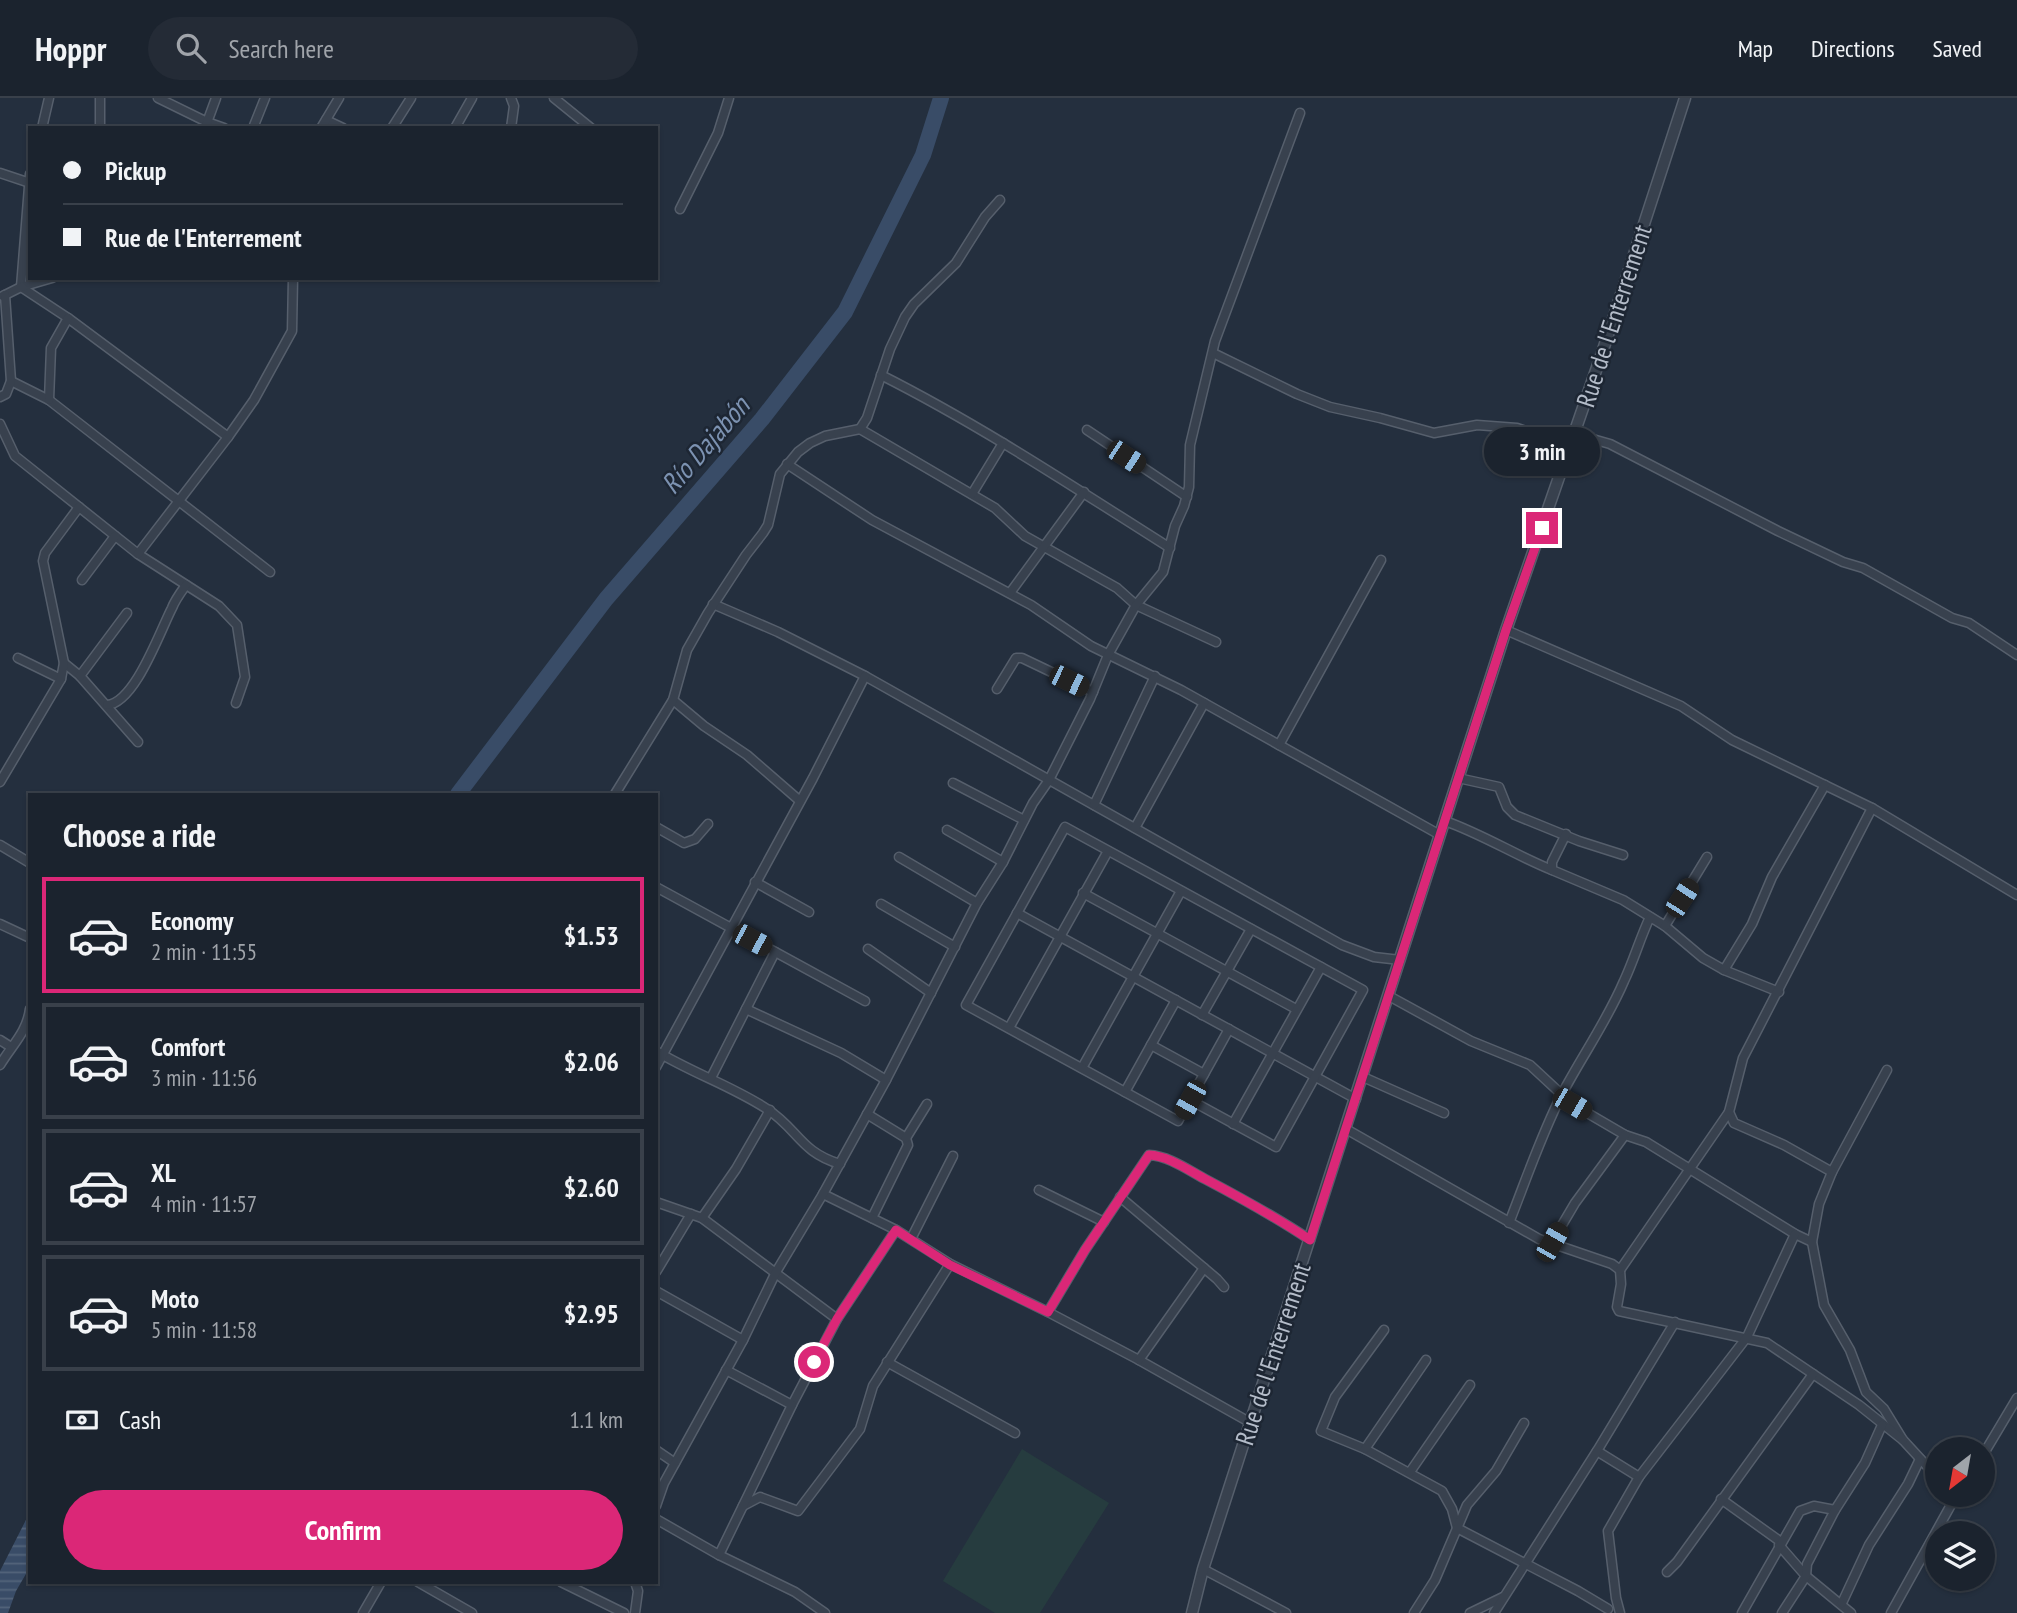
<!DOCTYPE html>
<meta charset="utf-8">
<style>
:root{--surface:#1b232e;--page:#242b36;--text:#f1f3f6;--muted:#a0a4aa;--line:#39404a;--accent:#db2777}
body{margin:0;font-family:"PT Sans Narrow",sans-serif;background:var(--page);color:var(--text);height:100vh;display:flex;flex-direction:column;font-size:26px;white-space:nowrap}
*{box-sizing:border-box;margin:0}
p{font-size:23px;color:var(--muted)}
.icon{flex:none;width:38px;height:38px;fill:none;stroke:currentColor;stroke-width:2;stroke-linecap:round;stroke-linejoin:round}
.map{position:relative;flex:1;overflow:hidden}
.drawer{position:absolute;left:28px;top:695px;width:630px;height:791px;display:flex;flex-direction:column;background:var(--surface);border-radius:0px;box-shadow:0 2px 5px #0004,0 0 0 2px var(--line)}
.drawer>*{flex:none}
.hud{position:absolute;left:28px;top:28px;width:630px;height:154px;border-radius:0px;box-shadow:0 2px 5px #0004,0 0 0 2px var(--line);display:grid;align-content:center;height:154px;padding:0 35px;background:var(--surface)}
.needle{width:46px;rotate:211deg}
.controls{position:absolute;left:1925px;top:1339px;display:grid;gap:14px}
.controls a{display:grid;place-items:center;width:70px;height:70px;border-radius:50%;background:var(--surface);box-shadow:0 2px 5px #0004,0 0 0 2px var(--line);font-size:35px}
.end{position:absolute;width:32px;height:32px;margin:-16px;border:9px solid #db2777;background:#fff;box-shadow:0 0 0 4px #fff}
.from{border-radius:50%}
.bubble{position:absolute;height:49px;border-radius:24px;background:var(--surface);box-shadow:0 2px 5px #0004,0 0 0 2px var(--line);font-size:23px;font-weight:600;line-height:49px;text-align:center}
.car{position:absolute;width:21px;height:42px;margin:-21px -10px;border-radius:9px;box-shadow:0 0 5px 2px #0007;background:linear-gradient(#222 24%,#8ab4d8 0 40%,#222 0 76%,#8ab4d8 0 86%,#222 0)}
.hud b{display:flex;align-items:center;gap:24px;height:66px;font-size:26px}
.hud b+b{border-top:2px solid var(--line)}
.hud i{width:18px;height:18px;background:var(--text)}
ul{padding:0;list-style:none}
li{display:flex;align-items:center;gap:21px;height:116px;margin:0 14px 10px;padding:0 21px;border:4px solid var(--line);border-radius:0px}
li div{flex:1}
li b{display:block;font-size:26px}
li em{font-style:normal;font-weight:600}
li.selected{border-color:var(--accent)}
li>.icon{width:63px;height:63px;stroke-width:1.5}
h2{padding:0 35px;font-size:32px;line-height:84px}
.pay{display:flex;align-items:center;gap:18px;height:77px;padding:0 35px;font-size:26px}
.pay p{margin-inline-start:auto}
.primary-button{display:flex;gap:14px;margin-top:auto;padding:14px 35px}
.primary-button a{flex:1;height:80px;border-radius:42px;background:var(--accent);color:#fff;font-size:28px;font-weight:600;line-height:80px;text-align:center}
header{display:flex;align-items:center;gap:42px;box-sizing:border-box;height:98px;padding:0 35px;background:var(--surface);border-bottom:2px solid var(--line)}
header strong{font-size:33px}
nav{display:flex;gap:38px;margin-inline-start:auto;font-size:24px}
.search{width:490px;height:63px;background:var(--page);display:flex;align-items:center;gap:18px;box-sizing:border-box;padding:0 24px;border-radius:38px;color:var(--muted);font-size:26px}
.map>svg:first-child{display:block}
.pitch{fill:#263c3f}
.water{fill:url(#water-rules)}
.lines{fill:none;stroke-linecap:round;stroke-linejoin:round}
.river{stroke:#394c67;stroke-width:16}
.minor-casing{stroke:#565f6c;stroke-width:11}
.tertiary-casing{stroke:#565f6c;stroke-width:13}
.minor{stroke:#38414e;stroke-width:8}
.tertiary{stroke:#38414e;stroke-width:10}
.route{stroke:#db2777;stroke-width:9}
.labels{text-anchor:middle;stroke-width:5;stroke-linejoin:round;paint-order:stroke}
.street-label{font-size:26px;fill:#b4bcc9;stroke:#1d2633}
.water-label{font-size:28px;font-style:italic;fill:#7c92b1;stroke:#1d2633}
</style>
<header>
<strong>Hoppr</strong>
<div class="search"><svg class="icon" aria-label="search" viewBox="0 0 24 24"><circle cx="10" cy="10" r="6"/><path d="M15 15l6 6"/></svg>Search here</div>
<nav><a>Map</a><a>Directions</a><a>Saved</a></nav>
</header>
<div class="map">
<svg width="2017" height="1515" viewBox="0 0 2017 1515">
<defs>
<pattern id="water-rules" width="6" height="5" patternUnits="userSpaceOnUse" patternTransform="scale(1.75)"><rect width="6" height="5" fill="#394c67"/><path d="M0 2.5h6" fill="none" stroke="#53647b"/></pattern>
</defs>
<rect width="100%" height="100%" fill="#242f3e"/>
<!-- pitch -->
<polygon class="pitch" points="1022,1351 1109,1405 1040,1515 995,1515 943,1483"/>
<!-- water -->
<polygon class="water" points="30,1414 30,1469 16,1493 8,1515 0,1515 0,1473"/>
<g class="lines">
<!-- river -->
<polyline class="river" points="458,696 606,501 762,321 845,214 923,57 941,0"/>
<defs>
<g id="minor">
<polyline points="100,0 100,30"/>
<polyline points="158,0 207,24 224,30"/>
<polyline points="554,0 591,30"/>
<polyline points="326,22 343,30"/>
<polyline points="42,30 49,0"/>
<polyline points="205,30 216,0"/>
<polyline points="253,30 265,0"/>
<polyline points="321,30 339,0"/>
<polyline points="392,30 411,0"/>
<polyline points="455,30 472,0"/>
<polyline points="511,30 514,8 511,0"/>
<polyline points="0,75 30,85"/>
<polyline points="680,111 718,35 729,0"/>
<polyline points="21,189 68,220 228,339"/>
<polyline points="21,189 30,76"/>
<polyline points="3,198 21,189 52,180"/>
<polyline points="1213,255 1297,296 1330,309 1380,320 1434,335 1477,327 1517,330 1543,339 1569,353"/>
<path d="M881 277C982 328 1075 390 1170 450"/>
<polyline points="11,283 49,302 270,474"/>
<polyline points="0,299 6,296 11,283 5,197"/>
<polyline points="49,302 51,250 68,220"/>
<polyline points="0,326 15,358 138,456 219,508 237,527 245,579 236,605"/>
<polyline points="860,331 995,410 1025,438 1117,490 1136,507 1216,544"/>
<polyline points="1087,332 1187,399"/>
<polyline points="1575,336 1610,346 1778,433 1843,464 1863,470 1952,520 1969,525 2017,557"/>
<polyline points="787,366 872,422 1031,507 1091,548 1181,592 1440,737"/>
<polyline points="972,396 1003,345"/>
<polyline points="138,456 228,339 254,302 292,233 293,180"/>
<polyline points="82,482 115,438"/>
<polyline points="1010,495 1084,394"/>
<polyline points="713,506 778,534 865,578 1342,847 1374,859 1400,862"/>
<polyline points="1506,532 1681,608 1732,642 1872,710 2017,797"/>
<polyline points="18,560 61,581"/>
<polyline points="64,565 80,578 138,644"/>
<polyline points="80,578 127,515"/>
<polyline points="997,591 1016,560 1022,560 1093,594"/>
<polyline points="673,602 704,628 747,657 800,703"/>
<path d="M107 607C135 605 160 533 172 510 175 502 181 494 186 487"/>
<polyline points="1279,647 1381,462"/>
<polyline points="1458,680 1499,689 1507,709 1515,717 1579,743 1623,757"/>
<polyline points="0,684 61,581 64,565 43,463 45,455 79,409"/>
<polyline points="953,685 1024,722"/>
<polyline points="615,696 673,602 687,552 708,515 746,457 763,435 768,427 780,376 798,354 810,345 825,338 860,331 867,320 890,251 905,219 914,206 956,165 985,119 1000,102"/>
<polyline points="1094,707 1155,578"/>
<path d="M1445 723C1482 736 1515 757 1552 772"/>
<polyline points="656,729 684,745 695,741 708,726"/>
<polyline points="1135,730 1204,605"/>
<polyline points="947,732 1003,764"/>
<polyline points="1566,736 1552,764 1552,772 1623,802 1665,828 1703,860 1724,872 1779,894"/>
<polyline points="0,747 30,765"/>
<polyline points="899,759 977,805"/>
<polyline points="755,784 809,814"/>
<polyline points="656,789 865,903"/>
<polyline points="1083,795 1296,911"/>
<polyline points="881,806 955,849"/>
<polyline points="1017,815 1356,1001"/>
<polyline points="0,826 30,840"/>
<polyline points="1665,828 1707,759"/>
<polyline points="868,851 931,895"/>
<polyline points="1724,872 1752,826 1772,779 1825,687"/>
<polyline points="1389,898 1471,943 1530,967 1572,1006 1625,1037 1646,1044 1795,1136 1812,1144"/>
<polyline points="746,911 841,955 886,982"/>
<polyline points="1202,917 1251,831"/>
<polyline points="1009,930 1108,753"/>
<polyline points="0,942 11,949"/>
<polyline points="1151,947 1204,976"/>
<path d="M656 953C692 975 732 988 767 1011 798 1031 800 1054 840 1066"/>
<path d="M0 967C12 947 27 934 30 911"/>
<polyline points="656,969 813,680 865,578"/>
<polyline points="1082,970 1181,793"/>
<polyline points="1887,972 1832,1074 1819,1106 1812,1144 1824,1207 1850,1252 1866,1294 1884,1311 1903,1342 1937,1379"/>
<polyline points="1363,979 1444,1015"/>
<polyline points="711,980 775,854"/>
<polyline points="1125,994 1176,902"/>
<polyline points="1190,1002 1276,1049 1363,892 1065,729 966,907 1178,1023 1229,931"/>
<polyline points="867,1016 906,1040 908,1047 872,1120"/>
<polyline points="1233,1026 1321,869"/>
<polyline points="1346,1031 1539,1141 1612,1166 1620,1172 1621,1186 1617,1209 1619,1213 1767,1245 1859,1307 1903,1342"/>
<polyline points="906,1040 927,1006"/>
<polyline points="1832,1074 1784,1047 1734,1025 1729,1014 1743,960 1872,710"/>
<polyline points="1039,1092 1104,1124"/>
<polyline points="823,1096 896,1132 950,1166 1048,1214 1139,1262 1251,1325"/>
<polyline points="1120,1099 1217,1181 1224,1189"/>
<polyline points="656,1104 702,1120 837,1221"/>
<polyline points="702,1120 736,1071 770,1012"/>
<path d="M1509 1125C1526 1082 1541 1037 1562 996 1582 958 1607 923 1624 883 1634 862 1640 840 1650 819"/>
<polyline points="911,1141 953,1058"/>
<polyline points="1552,1144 1575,1105 1625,1037"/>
<polyline points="1620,1172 1729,1014"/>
<polyline points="656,1174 691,1116"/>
<polyline points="656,1193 743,1242"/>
<path d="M1048 1214 1085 1152 1149 1057C1169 1058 1188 1072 1205 1081 1241 1100 1276 1119 1310 1142"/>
<polyline points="1384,1232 1335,1299 1321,1333 1365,1351 1442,1393 1452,1411 1457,1430 1578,1493 1608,1511"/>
<polyline points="1139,1262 1204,1170"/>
<polyline points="887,1264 1015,1335"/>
<polyline points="792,1307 837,1221 896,1132"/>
<polyline points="1365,1351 1426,1262"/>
<polyline points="656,1352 675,1365"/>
<polyline points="1597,1353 1639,1379"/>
<polyline points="1983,1357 2017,1300"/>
<polyline points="1410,1374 1470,1287"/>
<polyline points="1721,1401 1781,1444"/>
<polyline points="656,1408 664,1385 743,1242 776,1174 823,1096 886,982 977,805 1003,764 1033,705 1049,682 1090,601 1108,557 1136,507 1163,474 1175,428 1184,408 1189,389 1190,347 1215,243 1300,15"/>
<polyline points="743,1408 760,1399 798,1413 860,1331 873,1288 950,1166"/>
<polyline points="656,1421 719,1457 795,1494 825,1515"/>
<polyline points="1779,1447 1806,1478 1851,1515"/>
<polyline points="719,1457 792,1307 726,1272"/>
<polyline points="1203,1471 1286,1515"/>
<polyline points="1667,1474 1677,1464 1813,1276"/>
<polyline points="418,1484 472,1515"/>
<polyline points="561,1484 624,1515"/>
<polyline points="1842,1505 1869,1447 1908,1386 1920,1361"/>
<polyline points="363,1515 381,1484"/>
<polyline points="635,1515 638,1493 635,1484"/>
<polyline points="1414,1515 1435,1482 1467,1407 1496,1373 1524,1325"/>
<polyline points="1470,1515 1503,1499"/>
<polyline points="1494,1515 1597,1353 1675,1224"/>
<polyline points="1620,1515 1616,1500 1608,1433 1639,1379 1747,1239 1795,1136"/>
<polyline points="1742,1515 1800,1413 1814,1408 1835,1412"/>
<polyline points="1782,1515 1806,1478 1807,1466 1835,1412 1865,1365 1882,1327"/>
<polyline points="1891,1515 1957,1396"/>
</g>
<polyline id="tertiary" points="1192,1515 1203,1471 1506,532 1602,255 1685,0"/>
</defs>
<!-- minor casing -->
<use href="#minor" class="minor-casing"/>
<!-- tertiary casing -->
<use href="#tertiary" class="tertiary-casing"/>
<!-- minor -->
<use href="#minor" class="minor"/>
<!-- tertiary -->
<use href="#tertiary" class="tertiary"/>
</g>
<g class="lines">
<!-- route -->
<path class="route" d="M814 1264 837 1221 896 1132 950 1167 1048 1214 1085 1152 1149 1057C1169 1058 1188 1072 1205 1081 1241 1100 1276 1119 1310 1142L1506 532 1542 430"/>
</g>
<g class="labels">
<!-- street labels -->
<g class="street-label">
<text transform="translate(1614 218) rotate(-72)" y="9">Rue de l'Enterrement</text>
<text transform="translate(1273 1256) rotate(-72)" y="9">Rue de l'Enterrement</text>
</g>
<!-- water labels -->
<g class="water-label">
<text transform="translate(705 347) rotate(-49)" y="10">Río Dajabón</text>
</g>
</g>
</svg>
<div class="controls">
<a><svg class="needle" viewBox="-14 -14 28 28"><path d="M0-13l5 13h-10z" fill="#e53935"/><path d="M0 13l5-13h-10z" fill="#a0a4aa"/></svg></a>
<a><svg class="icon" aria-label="layers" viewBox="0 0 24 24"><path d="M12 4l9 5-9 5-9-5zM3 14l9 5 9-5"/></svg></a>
</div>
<i class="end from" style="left:814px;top:1264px"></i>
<i class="end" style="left:1542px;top:430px"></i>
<div class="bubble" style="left:1484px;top:329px;width:116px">3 min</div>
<i class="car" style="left:1126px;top:359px;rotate:123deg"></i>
<i class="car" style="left:1069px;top:583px;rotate:116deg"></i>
<i class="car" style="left:1682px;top:800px;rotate:33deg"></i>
<i class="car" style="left:752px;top:842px;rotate:118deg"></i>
<i class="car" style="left:1190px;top:1002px;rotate:209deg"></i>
<i class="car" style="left:1572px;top:1006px;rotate:120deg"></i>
<i class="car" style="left:1552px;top:1144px;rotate:30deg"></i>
<div class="hud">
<b><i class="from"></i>Pickup</b>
<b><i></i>Rue de l'Enterrement</b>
</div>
<section class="drawer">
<h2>Choose a ride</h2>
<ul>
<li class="selected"><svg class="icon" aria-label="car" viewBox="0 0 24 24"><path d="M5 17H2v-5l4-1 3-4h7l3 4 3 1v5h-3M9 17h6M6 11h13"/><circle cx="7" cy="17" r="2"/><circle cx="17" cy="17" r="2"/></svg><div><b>Economy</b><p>2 min · 11:55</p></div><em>$1.53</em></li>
<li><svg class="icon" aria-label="car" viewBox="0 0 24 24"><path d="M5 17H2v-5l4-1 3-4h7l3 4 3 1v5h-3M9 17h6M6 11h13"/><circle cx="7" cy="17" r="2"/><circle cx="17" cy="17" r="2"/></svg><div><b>Comfort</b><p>3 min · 11:56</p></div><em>$2.06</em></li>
<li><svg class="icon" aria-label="car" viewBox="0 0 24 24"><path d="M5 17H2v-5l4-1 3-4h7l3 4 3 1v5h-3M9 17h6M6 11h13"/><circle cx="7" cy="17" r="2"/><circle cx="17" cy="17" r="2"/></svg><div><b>XL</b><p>4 min · 11:57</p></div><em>$2.60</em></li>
<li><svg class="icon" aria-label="car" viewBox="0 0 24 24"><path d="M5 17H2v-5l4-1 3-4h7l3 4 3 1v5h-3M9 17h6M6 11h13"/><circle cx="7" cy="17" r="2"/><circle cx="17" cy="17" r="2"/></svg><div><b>Moto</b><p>5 min · 11:58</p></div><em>$2.95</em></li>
</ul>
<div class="pay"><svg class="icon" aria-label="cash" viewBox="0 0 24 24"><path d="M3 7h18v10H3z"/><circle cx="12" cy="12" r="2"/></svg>Cash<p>1.1 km</p></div>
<div class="primary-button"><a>Confirm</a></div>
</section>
</div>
